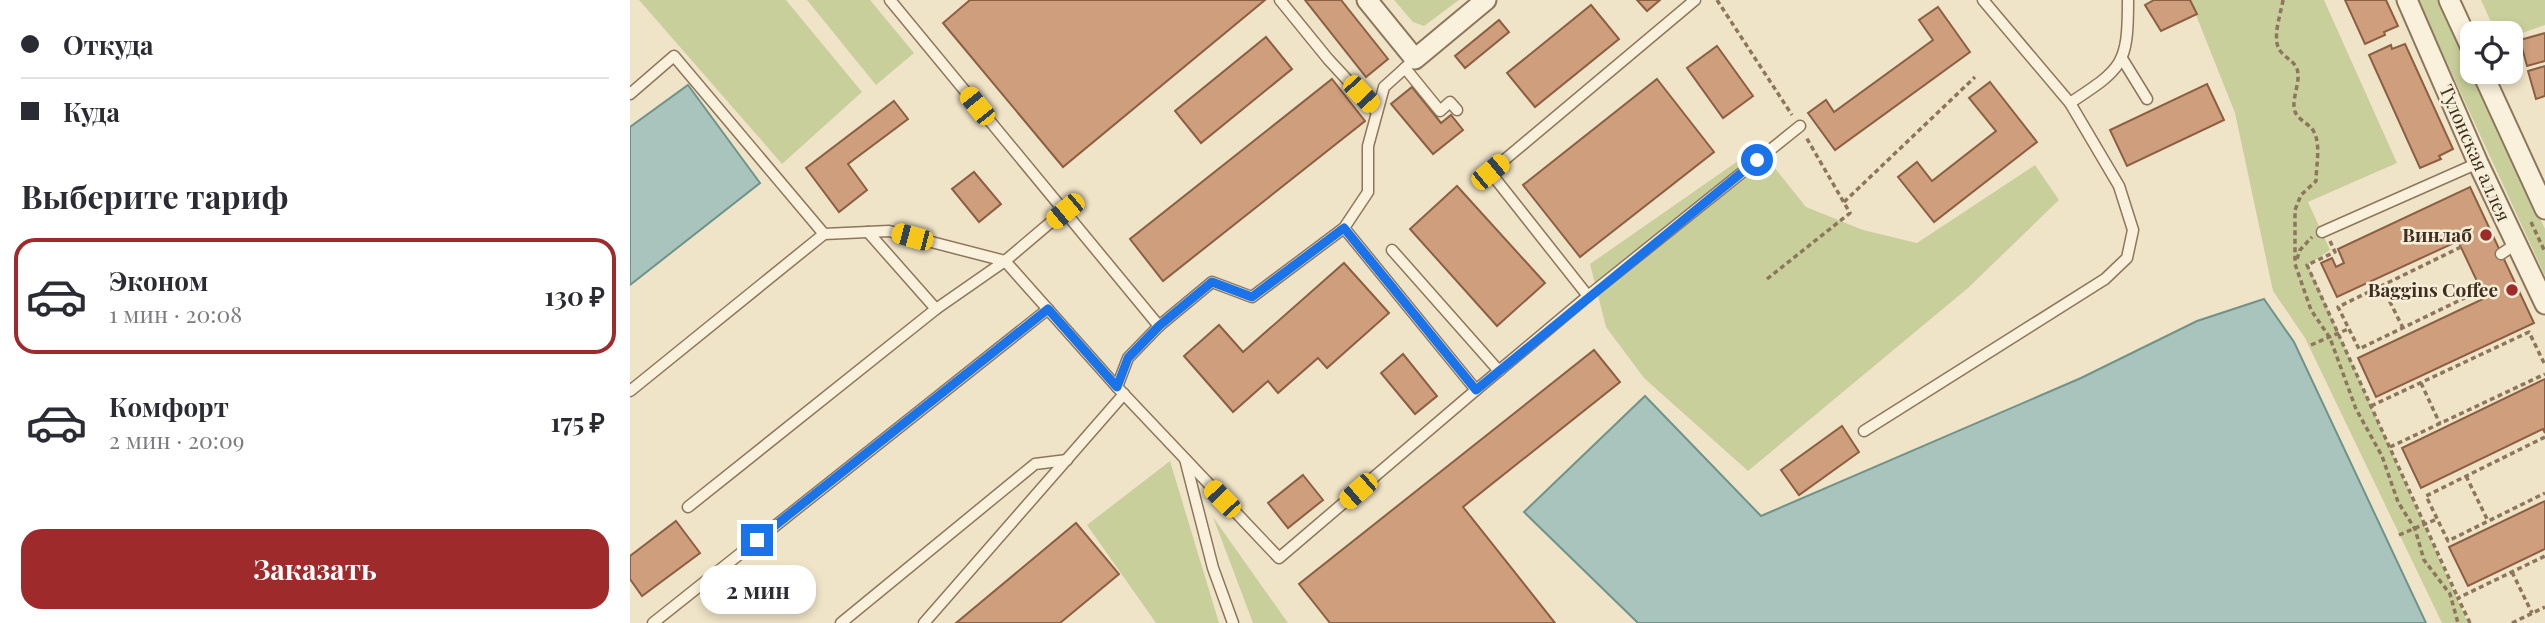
<!DOCTYPE html>
<html lang="ru">
<meta charset="utf-8">
<style>
:root{--surface:#fff;--page:#f7f7f7;--text:#2b2b33;--muted:#7c7c81;--line:#e1e1e2;--accent:#9e2a2b}
body{margin:0;font-family:"Playfair Display",serif;background:var(--page);color:var(--text);height:100vh;display:flex;flex-direction:column;font-size:26px;white-space:nowrap}
*{box-sizing:border-box;margin:0}
p{font-size:23px;color:var(--muted)}
.icon{flex:none;width:38px;height:38px;fill:none;stroke:currentColor;stroke-width:2;stroke-linecap:round;stroke-linejoin:round}
.map{position:relative;flex:1;overflow:hidden}
.panel{display:flex;flex-direction:column;background:var(--surface);width:630px}
.panel>*{flex:none}
.banner{display:grid;align-content:center;height:154px;padding:0 21px;background:var(--surface)}
.fabs{position:absolute;left:1830px;top:21px;display:grid;gap:14px}
.fabs a{display:grid;place-items:center;width:63px;height:63px;border-radius:14px;background:var(--surface);box-shadow:0 4px 10px #0003;font-size:35px}
.end{position:absolute;width:32px;height:32px;margin:-16px;border:9px solid #1a73e8;background:#fff;box-shadow:0 0 0 4px #fff}
.from{border-radius:50%}
.bubble{position:absolute;height:49px;border-radius:21px;background:var(--surface);box-shadow:0 4px 10px #0003;font-size:23px;font-weight:700;line-height:49px;text-align:center}
.car{position:absolute;width:21px;height:42px;margin:-21px -10px;border-radius:9px;box-shadow:0 0 5px 2px #0007;background:linear-gradient(#f5c518 24%,#345 0 40%,#f5c518 0 76%,#345 0 86%,#f5c518 0)}
.banner b{display:flex;align-items:center;gap:24px;height:66px;font-size:26px}
.banner b+b{border-top:2px solid var(--line)}
.banner i{width:18px;height:18px;background:var(--text)}
ul{padding:0;list-style:none}
li{display:flex;align-items:center;gap:21px;height:116px;margin:0 14px 10px;padding:0 7px;border:4px solid transparent;border-radius:21px}
li div{flex:1}
li b{display:block;font-size:26px}
li em{font-style:normal;font-weight:700}
li.current{border-color:var(--accent)}
li>.icon{width:63px;height:63px;stroke-width:1.5}
h2{padding:0 21px;font-size:32px;line-height:84px}
.cta{display:flex;gap:14px;margin-top:auto;padding:14px 21px}
.cta a{flex:1;height:80px;border-radius:21px;background:var(--accent);color:#fff;font-size:28px;font-weight:700;line-height:80px;text-align:center}
main{display:flex;flex:1;min-height:0}
.map>svg:first-child{display:block}
.green{fill:#c9cf9b}
.water{fill:#a9c4bc;stroke:#6f938a;stroke-width:2}
.building{fill:#cf9f7d;stroke:#8d5f41;stroke-width:2}
.lines{fill:none;stroke-linecap:round;stroke-linejoin:round}
.lane-casing{stroke:#8d765c;stroke-width:13}
.street-casing{stroke:#8d765c;stroke-width:23}
.path{stroke:#8d765c;stroke-width:3.5;stroke-dasharray:5 3.5;stroke-linecap:butt}
.lane{stroke:#faf1dc;stroke-width:10}
.street{stroke:#faf1dc;stroke-width:19}
.route{stroke:#1a73e8;stroke-width:9}
.poi-dot{fill:#9e2a2b;stroke:#f7eed8;stroke-width:2.5}
.labels{text-anchor:middle;stroke-width:5;stroke-linejoin:round;paint-order:stroke}
.street-label{font-size:19px;fill:#3d2e20;stroke:#f7eed8}
.poi-label{font-size:19px;font-weight:bold;fill:#3d2e20;stroke:#f7eed8;text-anchor:end}
</style>
<main>
<section class="panel">
<div class="banner">
<b><i class="from"></i>Откуда</b>
<b><i></i>Куда</b>
</div>
<h2>Выберите тариф</h2>
<ul>
<li class="current"><svg class="icon" aria-label="car" viewBox="0 0 24 24"><path d="M5 17H2v-5l4-1 3-4h7l3 4 3 1v5h-3M9 17h6M6 11h13"/><circle cx="7" cy="17" r="2"/><circle cx="17" cy="17" r="2"/></svg><div><b>Эконом</b><p>1 мин · 20:08</p></div><em>130 ₽</em></li>
<li><svg class="icon" aria-label="car" viewBox="0 0 24 24"><path d="M5 17H2v-5l4-1 3-4h7l3 4 3 1v5h-3M9 17h6M6 11h13"/><circle cx="7" cy="17" r="2"/><circle cx="17" cy="17" r="2"/></svg><div><b>Комфорт</b><p>2 мин · 20:09</p></div><em>175 ₽</em></li>
</ul>
<div class="cta"><a>Заказать</a></div>
</section>
<div class="map">
<svg width="1915" height="623" viewBox="0 0 1915 623">
<rect width="100%" height="100%" fill="#f0e4c8"/>
<!-- green -->
<g class="green">
<polygon points="9,0 156,0 232,92 152,164"/>
<polygon points="177,0 240,0 284,53 246,85"/>
<polygon points="764,0 829,0 794,26 783,22"/>
<polygon points="1560,0 1694,0 1767,163 1678,202 1700,250 1678,265 1838,623 1812,623 1675,338 1643,291 1605,113"/>
<polygon points="1788,0 1811,0 1915,229 1915,276"/>
<polygon points="1851,0 1915,0 1915,25 1881,37 1881,33 1866,33"/>
<polygon points="1128,147 1176,207 1233,230 1287,243 1405,165 1429,200 1338,288 1118,471 1014,378 976,327 960,264"/>
<polygon points="540,461 589,623 526,623 457,525"/>
<polygon points="583,517 658,623 623,623"/>
</g>
<!-- water -->
<g class="water">
<polygon points="58,85 130,183 0,285 0,127"/>
<polygon points="1634,299 1664,342 1796,623 1008,623 894,512 1015,396 1131,516 1451,378 1567,321"/>
</g>
<!-- building -->
<g class="building">
<polygon points="340,0 635,0 433,167 313,23"/>
<polygon points="675,0 711,0 758,59 736,77"/>
<polygon points="1007,0 1030,0 1017,11"/>
<polygon points="1524,0 1560,0 1567,14 1531,31 1515,5"/>
<polygon points="1715,0 1756,0 1768,26 1754,32 1755,35 1735,44"/>
<polygon points="961,5 989,39 905,107 877,73"/>
<polygon points="1308,7 1340,52 1205,150 1178,113 1196,100 1204,112 1303,40 1289,20"/>
<polygon points="869,20 879,32 835,68 825,56"/>
<polygon points="1915,33 1915,61 1897,66 1890,40"/>
<polygon points="636,37 662,69 571,143 545,111"/>
<polygon points="1775,44 1823,149 1809,156 1811,159 1790,168 1739,55 1761,45 1762,49"/>
<polygon points="1087,46 1123,96 1093,118 1057,68"/>
<polygon points="1915,66 1915,96 1906,99 1898,71"/>
<polygon points="702,79 735,121 533,281 500,239"/>
<polygon points="1027,79 1084,152 950,257 893,185"/>
<polygon points="1360,82 1407,142 1304,222 1268,177 1287,162 1302,181 1366,131 1339,98"/>
<polygon points="1577,84 1594,120 1497,166 1480,130"/>
<polygon points="782,87 811,123 821,115 833,130 803,154 761,104"/>
<polygon points="264,101 278,119 218,164 237,190 209,212 176,168"/>
<polygon points="344,172 371,204 349,222 322,189"/>
<polygon points="827,186 915,283 867,326 780,229"/>
<polygon points="1840,187 1904,323 1746,397 1728,358 1855,298 1828,241 1707,297 1691,263 1702,258 1706,267 1714,263 1708,249"/>
<polygon points="714,263 759,313 697,368 688,358 648,393 638,381 603,412 554,356 589,325 613,352"/>
<polygon points="964,350 990,382 833,507 925,623 700,623 669,584"/>
<polygon points="773,354 807,396 785,414 751,373"/>
<polygon points="1915,379 1915,433 1913,429 1791,488 1772,448"/>
<polygon points="1212,426 1229,452 1169,495 1151,470"/>
<polygon points="673,475 693,500 658,528 638,503"/>
<polygon points="1915,501 1915,549 1838,586 1819,547"/>
<polygon points="46,521 70,553 12,596 0,579 0,556"/>
<polygon points="446,523 489,574 430,623 326,623"/>
</g>
<g class="lines">
<defs>
<g id="lane">
<polyline points="260,0 529,326 582,282 622,297 714,228 738,192 738,146 754,87 785,59"/>
<polyline points="650,0 698,59 747,112"/>
<polyline points="1493,60 1517,99"/>
<polyline points="775,68 810,111 820,102 827,110"/>
<polyline points="0,94 44,56 194,234 259,231 375,261 434,211"/>
<path d="M1440 103C1493 68 1498 65 1498 0"/>
<polyline points="714,228 846,390 958,296 860,172 1065,0"/>
<polyline points="238,232 306,309 375,261 487,387"/>
<polyline points="1692,232 1848,163"/>
<polyline points="762,250 869,371"/>
<polyline points="1871,254 1886,244"/>
<polyline points="958,296 1170,126"/>
<polyline points="529,326 498,358 487,387 649,558 846,390"/>
<polyline points="0,391 194,234"/>
<polyline points="1234,431 1475,279 1497,258 1503,230 1489,186 1440,103 1353,0"/>
<polyline points="555,459 583,568 603,623"/>
<polyline points="58,507 306,309"/>
<polyline points="23,623 418,309"/>
<polyline points="211,623 405,464 437,460"/>
<polyline points="294,623 494,394"/>
</g>
<g id="street">
<polyline points="737,0 785,59 856,0"/>
<polyline points="1777,0 1848,163 1915,304"/>
<polyline points="1819,0 1843,52"/>
<polyline points="1852,72 1915,209"/>
</g>
</defs>
<!-- lane casing -->
<use href="#lane" class="lane-casing"/>
<!-- street casing -->
<use href="#street" class="street-casing"/>
<!-- path -->
<g class="path">
<polyline points="1087,0 1162,115"/>
<path d="M1653 0C1651 14 1640 42 1652 53 1657 59 1664 61 1667 69 1671 80 1663 95 1664 107 1665 120 1679 122 1684 132 1691 145 1686 167 1686 181L1671 195 1665 210V264L1681 310 1700 338 1726 409 1752 456 1768 502 1785 529 1794 560 1820 594 1828 623"/>
<polyline points="1214,202 1345,77"/>
<polyline points="1901,222 1915,252"/>
<polyline points="1700,241 1705,252 1677,265 1828,598"/>
<polyline points="1831,247 1708,307 1729,349 1851,290"/>
<polyline points="1667,259 1670,250 1682,237"/>
<polyline points="1137,279 1220,213 1176,137"/>
<polyline points="1752,286 1773,328"/>
<polyline points="1681,345 1718,329"/>
<polyline points="1791,383 1810,424"/>
<polyline points="1741,406 1899,332 1915,365"/>
<polyline points="1915,437 1796,496 1818,541 1915,493"/>
<polyline points="1760,447 1915,374"/>
<polyline points="1836,476 1858,521"/>
<polyline points="1769,535 1807,519"/>
<polyline points="1882,572 1902,613"/>
<polyline points="1840,623 1828,598 1915,556"/>
<polyline points="1882,623 1915,607"/>
</g>
<!-- lane -->
<use href="#lane" class="lane"/>
<!-- street -->
<use href="#street" class="street"/>
</g>
<g class="lines">
<!-- route -->
<polyline class="route" points="127,540 418,309 487,387 498,358 529,326 582,282 622,297 714,228 846,390 1127,160"/>
</g>
<!-- markers -->
<g class="poi-dot">
<circle cx="1856" cy="235" r="7"/>
<circle cx="1882" cy="290" r="7"/>
</g>
<g class="labels">
<!-- street labels -->
<g class="street-label">
<text transform="translate(1845 153) rotate(66)" y="7">Тулонская аллея</text>
</g>
<!-- poi labels -->
<g class="poi-label">
<text x="1842" y="242">Винлаб</text>
<text x="1868" y="297">Baggins Coffee</text>
</g>
</g>
</svg>
<div class="fabs">
<a><svg class="icon" aria-label="locate" viewBox="0 0 24 24"><circle cx="12" cy="12" r="6"/><path d="M12 2v4M12 18v4M2 12h4M18 12h4"/></svg></a>
</div>
<i class="end from" style="left:1127px;top:160px"></i>
<i class="end" style="left:127px;top:540px"></i>
<div class="bubble" style="left:70px;top:565px;width:116px">2 мин</div>
<i class="car" style="left:731px;top:94px;rotate:137deg"></i>
<i class="car" style="left:347px;top:106px;rotate:321deg"></i>
<i class="car" style="left:860px;top:172px;rotate:50deg"></i>
<i class="car" style="left:435px;top:211px;rotate:230deg"></i>
<i class="car" style="left:282px;top:237px;rotate:285deg"></i>
<i class="car" style="left:728px;top:491px;rotate:229deg"></i>
<i class="car" style="left:592px;top:499px;rotate:316deg"></i>
</div>
</main>
